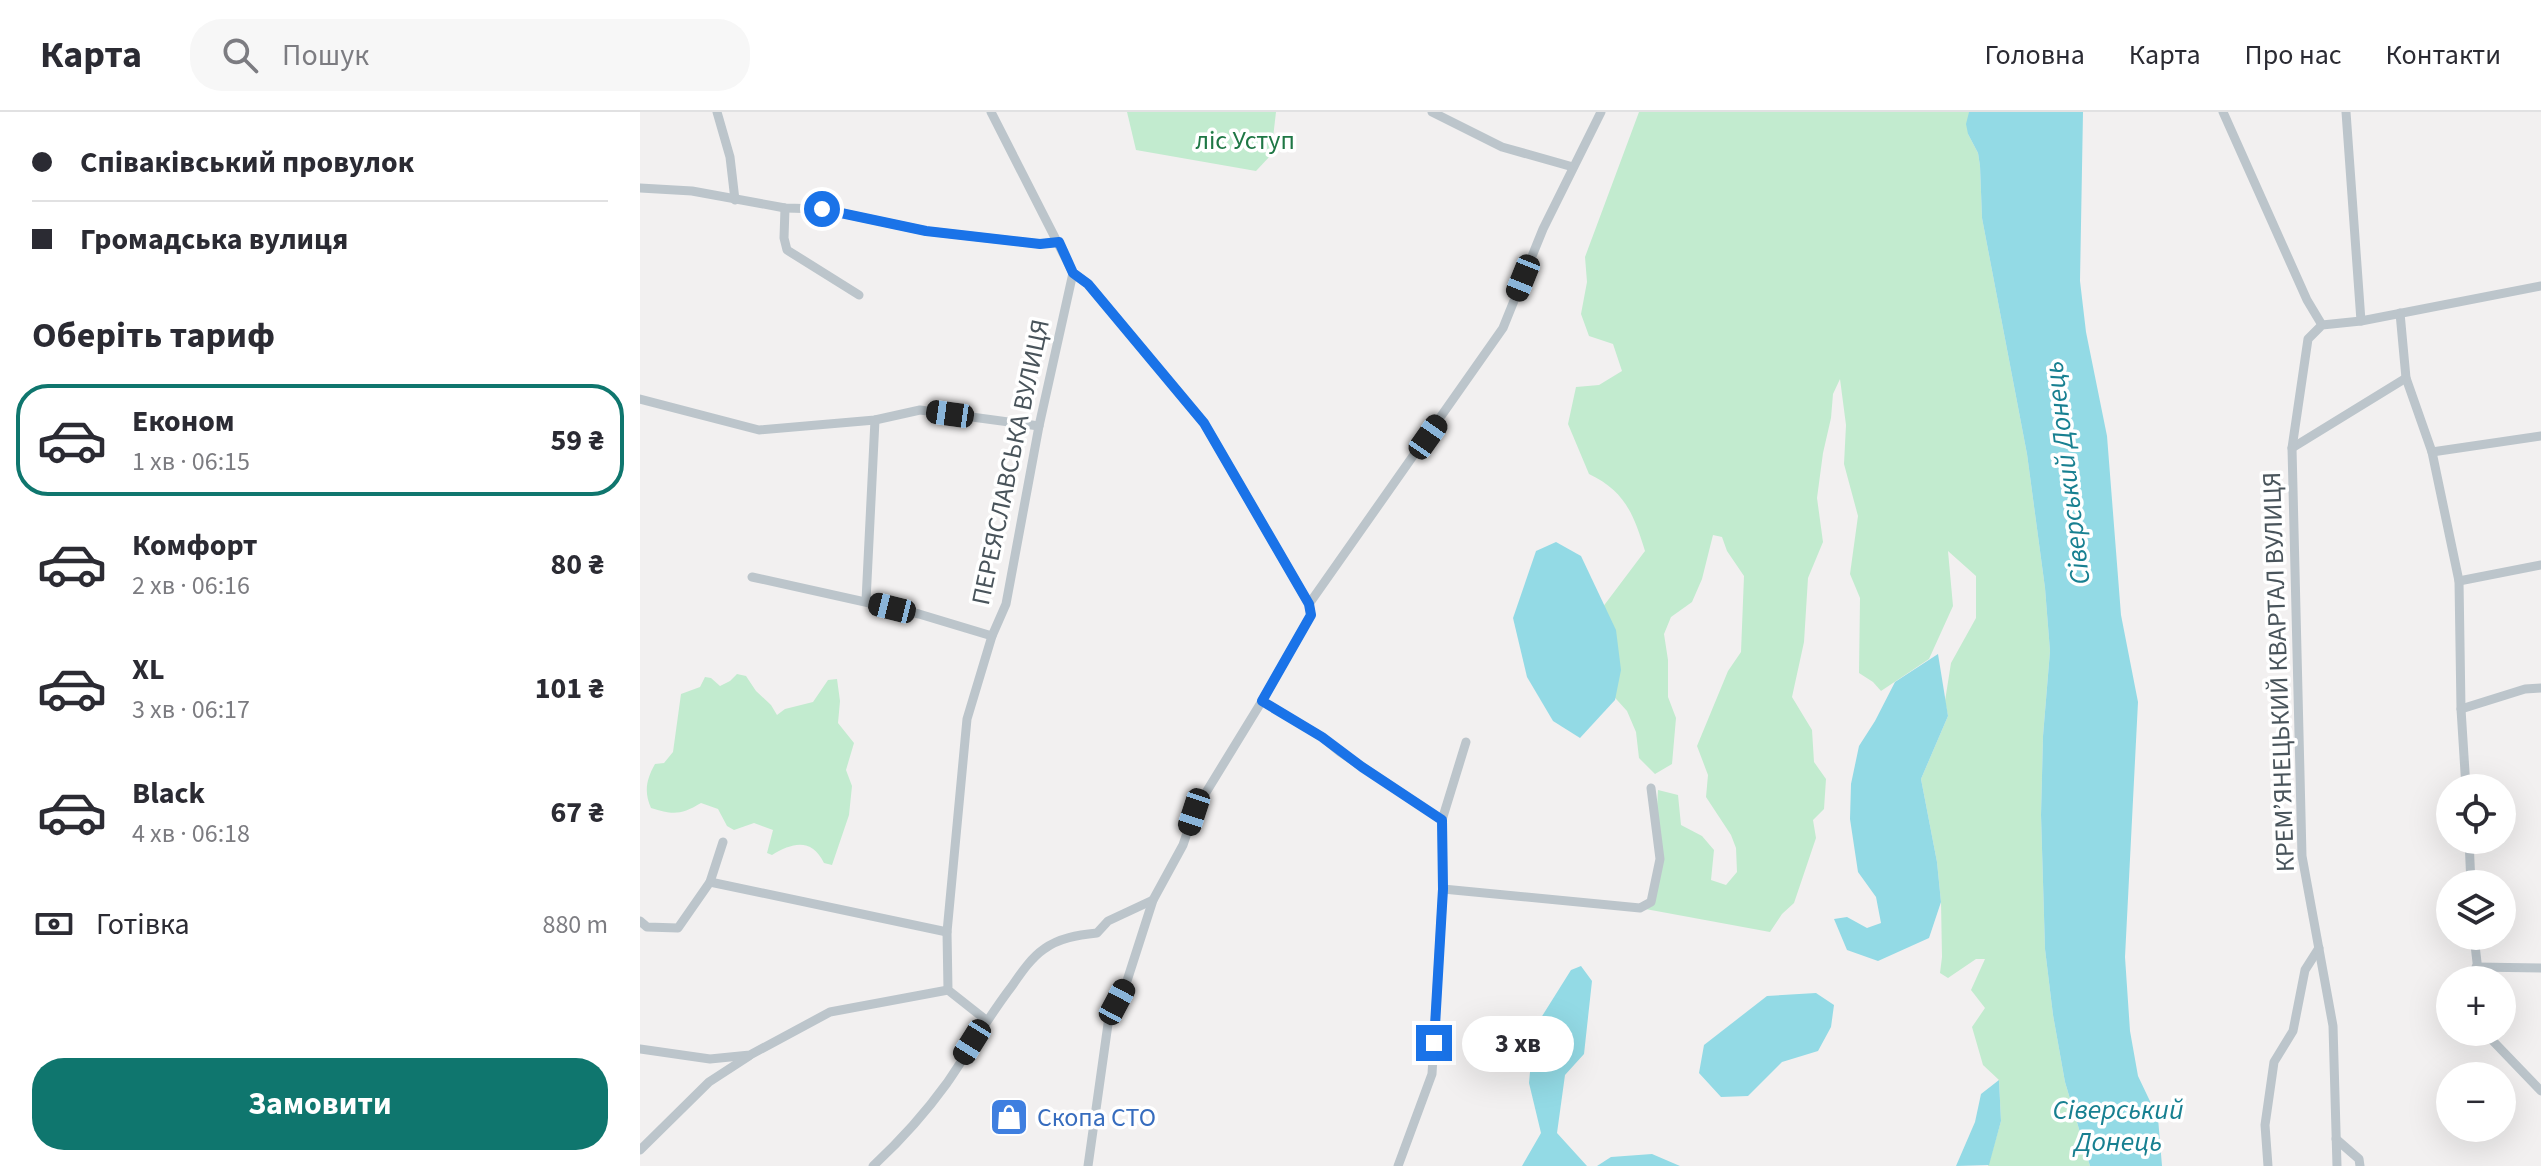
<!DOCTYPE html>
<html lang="uk">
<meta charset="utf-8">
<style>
:root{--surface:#fff;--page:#f7f7f7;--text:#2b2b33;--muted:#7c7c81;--line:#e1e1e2;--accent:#0f766e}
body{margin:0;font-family:"Source Sans 3",sans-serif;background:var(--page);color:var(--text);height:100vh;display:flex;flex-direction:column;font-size:30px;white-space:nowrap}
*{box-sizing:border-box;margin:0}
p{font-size:26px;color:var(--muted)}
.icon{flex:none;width:44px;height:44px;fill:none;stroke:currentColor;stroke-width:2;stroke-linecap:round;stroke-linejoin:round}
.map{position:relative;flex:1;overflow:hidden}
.details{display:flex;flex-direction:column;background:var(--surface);width:640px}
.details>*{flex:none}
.hud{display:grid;align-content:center;height:176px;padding:0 32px;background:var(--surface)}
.controls{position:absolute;left:1796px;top:662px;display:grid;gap:16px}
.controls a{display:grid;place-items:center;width:80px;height:80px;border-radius:50%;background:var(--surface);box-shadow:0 8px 32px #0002;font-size:40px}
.end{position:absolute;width:36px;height:36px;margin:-18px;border:10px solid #1a73e8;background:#fff;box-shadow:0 0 0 4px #fff}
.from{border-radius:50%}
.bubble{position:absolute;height:56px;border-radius:28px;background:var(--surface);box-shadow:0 8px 32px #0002;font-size:26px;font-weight:700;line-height:56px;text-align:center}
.car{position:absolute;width:24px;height:48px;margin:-24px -12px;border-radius:10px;box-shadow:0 0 6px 2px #0007;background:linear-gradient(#222 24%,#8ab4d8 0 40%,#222 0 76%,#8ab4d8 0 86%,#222 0)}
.hud b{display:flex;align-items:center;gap:28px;height:76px;font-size:30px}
.hud b+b{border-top:2px solid var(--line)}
.hud i{width:20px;height:20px;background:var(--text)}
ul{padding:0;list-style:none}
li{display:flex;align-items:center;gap:24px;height:112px;margin:0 16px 12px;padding:0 16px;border:4px solid transparent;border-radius:32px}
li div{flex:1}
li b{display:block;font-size:30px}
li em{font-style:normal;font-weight:700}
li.current{border-color:var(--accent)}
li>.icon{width:72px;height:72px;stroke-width:1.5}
h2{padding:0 32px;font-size:36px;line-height:96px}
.pay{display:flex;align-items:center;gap:20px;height:88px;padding:0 32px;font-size:30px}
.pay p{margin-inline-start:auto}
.cta{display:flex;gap:16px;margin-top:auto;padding:16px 32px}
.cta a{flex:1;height:92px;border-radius:32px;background:var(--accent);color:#fff;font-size:32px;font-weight:700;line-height:92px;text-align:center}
header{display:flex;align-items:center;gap:48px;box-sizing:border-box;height:112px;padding:0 40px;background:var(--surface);border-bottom:2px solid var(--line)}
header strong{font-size:38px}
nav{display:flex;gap:44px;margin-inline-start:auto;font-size:28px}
.search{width:560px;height:72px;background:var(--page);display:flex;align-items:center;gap:20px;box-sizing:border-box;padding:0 28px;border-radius:32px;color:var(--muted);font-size:30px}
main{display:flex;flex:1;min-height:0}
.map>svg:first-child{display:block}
.green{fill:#c2ebcf}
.water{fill:#93dae5}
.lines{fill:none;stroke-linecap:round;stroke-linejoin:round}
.minor{stroke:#bcc5cb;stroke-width:9}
.route{stroke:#1a73e8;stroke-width:10}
.labels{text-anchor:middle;stroke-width:7;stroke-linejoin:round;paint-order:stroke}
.park-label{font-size:26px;fill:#1f7745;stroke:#fff}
.street-label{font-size:26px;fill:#49545b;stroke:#fff}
.shop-label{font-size:26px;fill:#366cbe;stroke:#fff;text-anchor:start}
.water-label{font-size:28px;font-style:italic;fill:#188091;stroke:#fff}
</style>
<header>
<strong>Карта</strong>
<div class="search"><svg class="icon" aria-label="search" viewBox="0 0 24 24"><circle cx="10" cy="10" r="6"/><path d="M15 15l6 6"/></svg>Пошук</div>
<nav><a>Головна</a><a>Карта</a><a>Про нас</a><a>Контакти</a></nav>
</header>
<main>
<section class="details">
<div class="hud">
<b><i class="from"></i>Співаківський провулок</b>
<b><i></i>Громадська вулиця</b>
</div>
<h2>Оберіть тариф</h2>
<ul>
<li class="current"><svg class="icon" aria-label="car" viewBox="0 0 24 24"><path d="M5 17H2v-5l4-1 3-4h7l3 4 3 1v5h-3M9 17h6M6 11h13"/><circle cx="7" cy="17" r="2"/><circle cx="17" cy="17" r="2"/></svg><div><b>Економ</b><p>1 хв · 06:15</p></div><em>59 ₴</em></li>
<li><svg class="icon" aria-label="car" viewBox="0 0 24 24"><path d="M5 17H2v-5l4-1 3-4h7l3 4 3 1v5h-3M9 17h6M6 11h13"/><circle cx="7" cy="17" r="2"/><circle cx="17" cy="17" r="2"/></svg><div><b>Комфорт</b><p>2 хв · 06:16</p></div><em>80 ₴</em></li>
<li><svg class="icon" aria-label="car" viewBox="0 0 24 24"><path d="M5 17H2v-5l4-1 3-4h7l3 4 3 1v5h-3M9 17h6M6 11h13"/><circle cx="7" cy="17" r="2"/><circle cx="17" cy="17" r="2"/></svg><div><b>XL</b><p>3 хв · 06:17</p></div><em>101 ₴</em></li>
<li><svg class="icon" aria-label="car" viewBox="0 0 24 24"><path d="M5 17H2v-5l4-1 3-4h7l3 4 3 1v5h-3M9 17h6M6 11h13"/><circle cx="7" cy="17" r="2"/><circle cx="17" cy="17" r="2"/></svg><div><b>Black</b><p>4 хв · 06:18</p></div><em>67 ₴</em></li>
</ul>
<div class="pay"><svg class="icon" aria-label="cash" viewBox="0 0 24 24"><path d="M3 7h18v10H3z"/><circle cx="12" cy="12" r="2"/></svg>Готівка<p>880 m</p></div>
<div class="cta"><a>Замовити</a></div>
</section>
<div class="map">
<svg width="1901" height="1054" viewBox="0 0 1901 1054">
<rect width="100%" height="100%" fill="#f2f0f0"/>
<!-- green -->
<g class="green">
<polygon points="487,0 636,0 631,43 616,59 496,38"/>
<path d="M999 0H1329L1328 22 1338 41 1340 54 1342 106 1387 342 1405 476 1410 539 1403 624 1401 703 1405 837 1413 903 1425 970 1450 1054H1348L1361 1009 1359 968 1343 953 1332 915 1345 896 1331 878 1345 847H1336L1308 866 1300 861 1302 845 1301 790 1297 750 1281 667 1308 604 1305 589 1311 551 1336 506V464L1308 439 1313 494 1289 547 1241 579 1233 570 1219 561 1220 486 1210 462 1218 404 1204 352 1206 313 1200 267 1193 282 1191 306 1183 341 1177 386 1183 430 1168 466 1164 530 1152 585 1172 618 1174 650 1186 667 1184 697 1173 708 1176 726 1154 791 1142 802 1130 820 1000 796 1011 790 1020 747 1016 715 1018 678 1038 683 1041 713 1062 724 1074 738 1071 768 1086 773 1097 760 1096 736 1091 723 1066 685 1068 663 1057 634 1088 559 1101 540 1104 464 1087 439 1082 425 1073 423 1062 467 1052 490 1031 505 1024 522 1028 548V585L1036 606 1032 652 1015 662 999 646 996 620 987 599 958 567 953 508 1005 439C994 403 985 379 949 362L928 312 936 275 959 273 982 259 973 232 949 224 941 202 947 170 945 145Z"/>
<path d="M97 562 106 564 116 579 131 593 137 603 145 597 173 590 188 568 197 567 200 589 198 611 214 631 206 658 212 674 209 703 192 753 184 751C172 726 153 730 132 743L127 741 133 718 114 711 94 718 87 714 78 697 61 691C41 703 33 703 11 696 4 680 6 668 15 652L24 651 33 640 41 582 60 575 65 565 71 566 80 574 90 569Z"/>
</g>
<!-- water -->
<g class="water">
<polygon points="1329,0 1443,0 1440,169 1446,220 1467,324 1481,503 1498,590 1485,845 1490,919 1498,964 1518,1006 1522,1054 1450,1054 1425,970 1413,903 1405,837 1401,703 1403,624 1410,539 1405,476 1387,342 1342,106 1340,54 1338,41 1328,22 1326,12"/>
<polygon points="916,430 941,444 976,518 981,558 975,588 940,626 913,609 887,565 873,506 896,439"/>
<polygon points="1298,542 1308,604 1281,667 1297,750 1301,790 1289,826 1238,849 1207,838 1194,807 1207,805 1227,816 1241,811 1236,785 1218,760 1210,707 1211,672 1219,634 1235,609 1255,570"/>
<polygon points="941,854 952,869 944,942 925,963 917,1021 947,1054 882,1054 901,1021 889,971 894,917 931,858"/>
<polygon points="1176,881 1194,893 1191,915 1178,939 1142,950 1108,984 1081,985 1059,961 1064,933 1127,884"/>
<polygon points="1359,968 1361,1009 1349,1053 1316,1054 1335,1010 1341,982"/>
<polygon points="1012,1042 1040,1054 957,1054 971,1045"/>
</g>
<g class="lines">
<!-- minor -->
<g class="minor">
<polyline points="77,0 90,45 95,88"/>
<polyline points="351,0 433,161 448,172 564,311 669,492"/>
<polyline points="792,0 862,35 933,55"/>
<polyline points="1583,0 1667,188 1682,213"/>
<polyline points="1706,0 1721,209"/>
<polyline points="0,76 52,79 145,96 182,97 286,119 400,132 419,130"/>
<polyline points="145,96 144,126 147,138 219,183"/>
<polyline points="1760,201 1766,266 1792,340 1819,469 1821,597 1826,676"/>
<polyline points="0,287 119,318 235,308 280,298 399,314"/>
<polyline points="1652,336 1766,266"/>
<polyline points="1792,340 1901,324"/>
<polyline points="112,465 279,502 352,524"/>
<polyline points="1819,469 1901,453"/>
<polyline points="226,489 235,308"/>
<polyline points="622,589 682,625 700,640 802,708"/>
<polyline points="1821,597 1885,577 1901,576"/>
<polyline points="1829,728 1831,772"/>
<polyline points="70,770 307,820"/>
<polyline points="803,777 1000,796 1011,790 1020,747 1011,676"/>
<polyline points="0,809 7,815 38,816 70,770 83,730"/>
<polyline points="1834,824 1839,868"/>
<polyline points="1836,855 1901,856"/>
<polyline points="346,908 308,878 307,820 327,607 352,524 366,492 399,314 433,161"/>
<polyline points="1850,920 1852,928 1901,979"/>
<polyline points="0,937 70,947 110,943 190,900 308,878"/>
<polyline points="1696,1027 1719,1047 1720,1054"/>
<polyline points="0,1038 69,970 109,944"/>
<path d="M233 1054C259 1030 286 1000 307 971 329 939 348 905 372 874 381 861 391 846 404 837 419 826 438 823 457 821L468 809 513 788"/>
<polyline points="448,1054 469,905 485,875 513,788 543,733 554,700 622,589 671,503 669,492 863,216 903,117 961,0"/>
<polyline points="758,1054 792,962 803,777 802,708 826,630"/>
<polyline points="1628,1054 1625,1013 1634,950 1653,919 1665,858 1679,836"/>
<polyline points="1697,1054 1693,914 1662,744 1652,336 1668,227 1682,213 1721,209 1901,174"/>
</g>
</g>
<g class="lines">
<!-- route -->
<polyline class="route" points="182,97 286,119 400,132 419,130 433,161 448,172 564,311 669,492 671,503 622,589 682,625 722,655 802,708 803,777 794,931"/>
</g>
<!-- icons -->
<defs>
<symbol id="shop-square" viewBox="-11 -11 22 22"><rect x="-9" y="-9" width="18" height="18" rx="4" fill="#3f7fe0" stroke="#fff"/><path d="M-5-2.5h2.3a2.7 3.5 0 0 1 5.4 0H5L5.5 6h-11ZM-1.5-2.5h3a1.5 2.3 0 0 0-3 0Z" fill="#fff"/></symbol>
</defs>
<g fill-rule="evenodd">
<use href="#shop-square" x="347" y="983" width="44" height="44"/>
</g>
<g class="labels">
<!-- park labels -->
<g class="park-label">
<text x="605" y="37">ліс Уступ</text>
</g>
<!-- street labels -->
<g class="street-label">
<text transform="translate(370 350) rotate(-78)" y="9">ПЕРЕЯСЛАВСЬКА ВУЛИЦЯ</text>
<text transform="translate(1638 560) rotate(-92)" y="9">КРЕМ’ЯНЕЦЬКИЙ КВАРТАЛ ВУЛИЦЯ</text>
</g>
<!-- shop labels -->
<g class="shop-label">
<text x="397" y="1014">Скопа СТО</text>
</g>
<!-- water labels -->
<g class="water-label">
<text transform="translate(1426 361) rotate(-97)" y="10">Сіверський Донець</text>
<text x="1478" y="1007">Сіверський<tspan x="1478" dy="32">Донець</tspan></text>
</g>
</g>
</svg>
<div class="controls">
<a><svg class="icon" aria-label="locate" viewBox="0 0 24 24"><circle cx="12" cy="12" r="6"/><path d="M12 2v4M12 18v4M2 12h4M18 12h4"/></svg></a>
<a><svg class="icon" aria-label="layers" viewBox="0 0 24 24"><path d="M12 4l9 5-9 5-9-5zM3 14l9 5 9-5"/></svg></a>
<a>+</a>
<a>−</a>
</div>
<i class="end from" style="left:182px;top:97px"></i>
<i class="end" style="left:794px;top:931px"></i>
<div class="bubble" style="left:822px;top:904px;width:112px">3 хв</div>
<i class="car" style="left:883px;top:166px;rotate:202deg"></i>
<i class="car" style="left:310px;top:302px;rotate:278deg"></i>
<i class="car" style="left:788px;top:325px;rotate:35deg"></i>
<i class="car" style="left:252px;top:496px;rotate:284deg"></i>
<i class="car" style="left:554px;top:700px;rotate:198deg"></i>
<i class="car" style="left:477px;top:890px;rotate:28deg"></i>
<i class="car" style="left:332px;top:930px;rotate:212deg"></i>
</div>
</main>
